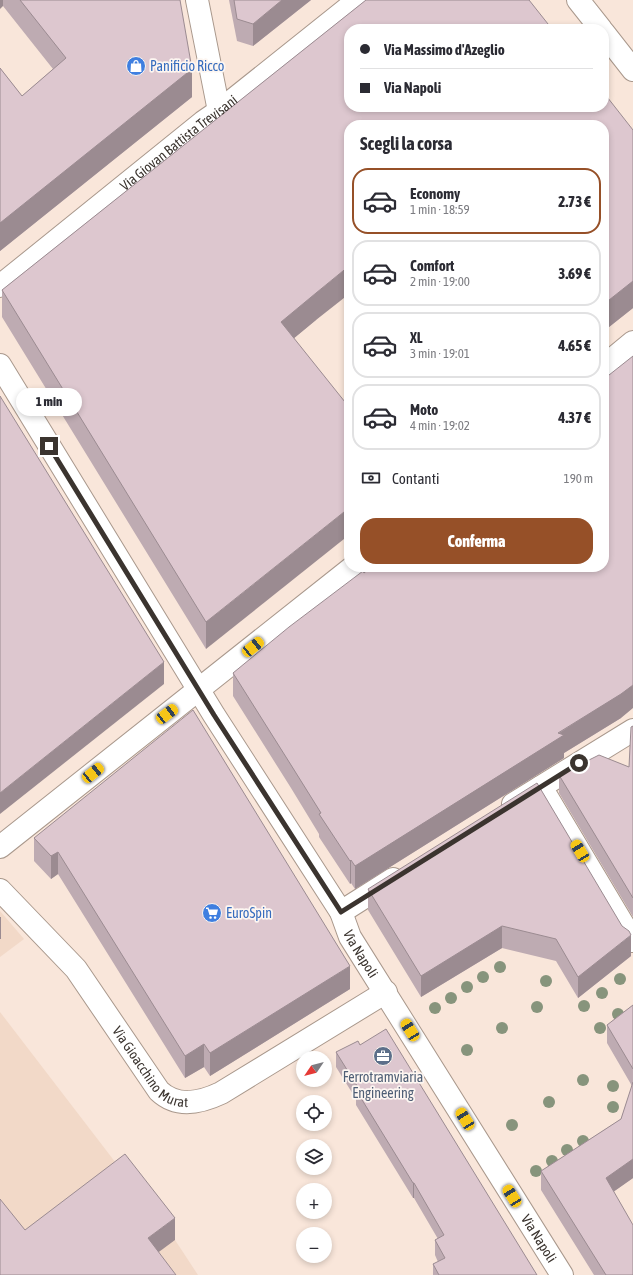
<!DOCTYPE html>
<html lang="it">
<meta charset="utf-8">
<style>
:root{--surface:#fff;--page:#f2f2f3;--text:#2b2b33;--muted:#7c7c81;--line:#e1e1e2;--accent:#965028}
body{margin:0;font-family:"Asap Condensed",sans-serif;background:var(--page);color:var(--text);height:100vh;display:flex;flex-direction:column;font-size:15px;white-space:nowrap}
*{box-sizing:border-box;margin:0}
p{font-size:13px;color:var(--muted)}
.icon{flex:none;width:22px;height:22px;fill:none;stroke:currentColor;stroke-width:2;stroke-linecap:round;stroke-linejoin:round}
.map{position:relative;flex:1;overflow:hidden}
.details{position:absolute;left:344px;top:120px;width:265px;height:452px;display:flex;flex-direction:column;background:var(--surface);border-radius:16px;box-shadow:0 2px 6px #0003}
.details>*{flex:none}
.hud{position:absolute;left:344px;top:24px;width:265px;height:88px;border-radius:16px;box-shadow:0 2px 6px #0003;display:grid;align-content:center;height:88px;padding:0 16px;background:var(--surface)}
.needle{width:26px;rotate:235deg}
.tools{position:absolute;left:296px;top:1051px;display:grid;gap:8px}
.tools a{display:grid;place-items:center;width:36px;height:36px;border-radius:50%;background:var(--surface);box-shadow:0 2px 6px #0003;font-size:20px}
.end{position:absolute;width:18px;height:18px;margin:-9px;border:5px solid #3b342f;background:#fff;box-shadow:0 0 0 2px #fff}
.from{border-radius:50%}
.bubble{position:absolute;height:28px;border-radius:14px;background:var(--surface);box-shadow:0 2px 6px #0003;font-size:13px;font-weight:800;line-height:28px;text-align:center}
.car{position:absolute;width:12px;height:24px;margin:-12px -6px;border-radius:5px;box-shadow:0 0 3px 1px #0007;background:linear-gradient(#f5c518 24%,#345 0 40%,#f5c518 0 76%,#345 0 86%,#f5c518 0)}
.hud b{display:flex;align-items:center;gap:14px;height:38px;font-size:15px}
.hud b+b{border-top:1px solid var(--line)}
.hud i{width:10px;height:10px;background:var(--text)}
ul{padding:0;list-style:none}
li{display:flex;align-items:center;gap:12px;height:66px;margin:0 8px 6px;padding:0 8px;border:2px solid var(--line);border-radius:16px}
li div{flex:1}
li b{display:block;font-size:15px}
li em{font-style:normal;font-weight:800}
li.current{border-color:var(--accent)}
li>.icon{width:36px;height:36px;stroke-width:1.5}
h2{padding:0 16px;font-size:18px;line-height:48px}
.pay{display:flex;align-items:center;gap:10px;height:44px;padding:0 16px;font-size:15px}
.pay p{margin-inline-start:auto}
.button{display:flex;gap:8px;margin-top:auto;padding:8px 16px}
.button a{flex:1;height:46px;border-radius:16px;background:var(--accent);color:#fff;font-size:16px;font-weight:800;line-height:46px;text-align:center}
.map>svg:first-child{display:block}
.built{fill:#f2d9c8}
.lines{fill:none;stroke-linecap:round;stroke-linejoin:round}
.minor-casing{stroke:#a9988c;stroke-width:24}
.minor{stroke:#fff;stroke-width:22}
.tree{fill:#87947c}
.wall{fill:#beabb2}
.shaded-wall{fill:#9b8b91}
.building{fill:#ddc7cf;stroke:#9b8b91}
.route{stroke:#3b342f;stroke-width:5}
.labels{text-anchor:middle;stroke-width:3.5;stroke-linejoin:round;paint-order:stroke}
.shop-label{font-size:14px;fill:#366cbe;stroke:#fdf6f1;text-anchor:start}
.street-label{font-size:14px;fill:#3b342f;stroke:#fdf6f1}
.service-label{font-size:14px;fill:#4e5e75;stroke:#fdf6f1}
</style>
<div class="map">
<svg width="633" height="1275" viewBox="0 0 633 1275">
<rect width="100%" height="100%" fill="#f9e6da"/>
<!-- built -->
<g class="built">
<polygon points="0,911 24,939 0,957"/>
<polygon points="0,1012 175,1240 198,1275 0,1275"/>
</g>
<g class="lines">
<defs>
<g id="minor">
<polyline points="197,0 219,111"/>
<polyline points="578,0 601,29"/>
<polyline points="604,33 633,70"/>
<path id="s1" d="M0 286 203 122 219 111 358 0"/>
<path id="s2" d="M0 365 214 715 341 912 350 937 562 1275"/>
<polyline points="604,366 633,342"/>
<polyline points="541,787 633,941"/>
<polyline points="513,804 633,730"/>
<polyline points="0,847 353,567"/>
<path id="s3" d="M0 890 76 969 159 1091C177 1108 200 1103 221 1093L386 992"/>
<polyline points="341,912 393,879"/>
</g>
</defs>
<!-- minor casing -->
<use href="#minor" class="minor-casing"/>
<!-- minor -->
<use href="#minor" class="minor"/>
</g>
<!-- trees -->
<g class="tree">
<circle cx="500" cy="967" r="6"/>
<circle cx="483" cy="977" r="6"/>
<circle cx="620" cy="979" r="6"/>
<circle cx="546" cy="981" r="6"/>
<circle cx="467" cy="987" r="6"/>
<circle cx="602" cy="993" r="6"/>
<circle cx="451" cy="998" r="6"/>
<circle cx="584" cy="1006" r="6"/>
<circle cx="537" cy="1007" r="6"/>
<circle cx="435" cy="1008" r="6"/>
<circle cx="618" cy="1014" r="6"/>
<circle cx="502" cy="1028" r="6"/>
<circle cx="600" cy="1028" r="6"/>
<circle cx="467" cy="1050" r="6"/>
<circle cx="583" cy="1080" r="6"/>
<circle cx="613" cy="1086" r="6"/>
<circle cx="549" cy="1102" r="6"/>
<circle cx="613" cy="1107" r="6"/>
<circle cx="512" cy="1125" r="6"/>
<circle cx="583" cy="1141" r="6"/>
<circle cx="567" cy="1150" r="6"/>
<circle cx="552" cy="1161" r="6"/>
<circle cx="536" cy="1171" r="6"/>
</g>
<!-- wall -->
<g class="wall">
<polygon points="0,0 180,0 192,97 0,251 0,68 22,96 53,69 3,6"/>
<polygon points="229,0 311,0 253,46 237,41"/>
<polygon points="366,0 633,130 633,308 604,331 604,125 349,125 316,320 294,338 206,649 2,317 2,290"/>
<polygon points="364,573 621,718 564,753 564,758 355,889 351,883 350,884 319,837 319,834 291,788 233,696 233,673"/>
<polygon points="633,726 633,917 559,793 559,775 629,767"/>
<polygon points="34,838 350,989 210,1076 204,1067 185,1078 58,874 51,879 34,861"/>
<polygon points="368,889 631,956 578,998 556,961 502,948 421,997 368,910"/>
<polygon points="633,1005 633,1178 613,1192 633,1275 594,1275 541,1190 541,1171 621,1119 632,1086 607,1043 607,1025"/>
<polygon points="360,1045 537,1275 433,1275 433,1264 438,1262 435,1255 435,1240 438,1239 414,1198 413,1198 356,1105 356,1099 336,1067 336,1052"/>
</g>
<!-- shaded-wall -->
<g class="shaded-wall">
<polygon points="0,0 3,0 3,6 0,9"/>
<polygon points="282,0 311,0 253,46 253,24"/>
<polygon points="192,69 192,97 0,251 0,223"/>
<polygon points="349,266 349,294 316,320 281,349 281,322 316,293"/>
<polygon points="633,281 633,308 604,331 604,304"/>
<polygon points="349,508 349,535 206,649 206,622"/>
<polygon points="164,662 164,684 0,814 0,793"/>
<polygon points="633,685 633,708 621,718 564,753 564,758 355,889 355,866"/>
<polygon points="58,852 58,874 51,879 51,856"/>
<polygon points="351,860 351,883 350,884 350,861"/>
<rect x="0" y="917" width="1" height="22"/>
<polygon points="502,926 502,948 421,997 421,976"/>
<polygon points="631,935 631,956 578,998 578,977"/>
<polygon points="350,966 350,989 210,1076 210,1053"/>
<polygon points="204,1044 204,1067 185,1078 185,1056"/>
<polygon points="633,1159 633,1178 606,1197 606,1178"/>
<rect x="413" y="1183" width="1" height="15"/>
<polygon points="175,1218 175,1240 148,1260 148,1238"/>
</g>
<!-- building -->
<g class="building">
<polygon points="20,0 180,0 192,69 0,223 0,68 22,96 66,58"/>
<polygon points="234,0 282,0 253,24 237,19"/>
<polygon points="366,0 529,0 552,29 349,29 349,107 604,107 604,93 633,130 633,281 604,304 604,125 349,125 349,266 316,293 281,322 349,407 349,508 206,622 2,290"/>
<polygon points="633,356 633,685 621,694 558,733 564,735 355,866 351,860 350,861 319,814 321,813 291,765 233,673 289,627 363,571 364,573 371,567 604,567 604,379"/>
<polygon points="0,396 164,662 0,793"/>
<polygon points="193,710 350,966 210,1053 204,1044 185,1056 58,852 51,856 34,838"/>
<polygon points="633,726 633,898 559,775 599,755 629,767 631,727"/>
<polygon points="537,783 622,926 629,931 631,935 578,977 556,939 502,926 421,976 368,889"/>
<polygon points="633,1005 633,1069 607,1025"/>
<polygon points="386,1029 537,1275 439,1275 433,1264 445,1258 435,1240 444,1235 414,1183 413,1183 356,1090 359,1089 336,1052 358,1041 360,1045"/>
<polygon points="633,1082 633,1159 606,1178 633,1225 633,1275 606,1275 541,1171 621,1119"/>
<polygon points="125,1154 175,1218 148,1238 176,1275 0,1275 0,1199 25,1230"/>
</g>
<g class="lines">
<!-- route -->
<polyline class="route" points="49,446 214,715 341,912 579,763"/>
</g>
<!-- icons -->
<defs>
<symbol id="shop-disc" viewBox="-11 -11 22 22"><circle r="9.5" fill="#3f7fe0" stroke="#fdf6f1"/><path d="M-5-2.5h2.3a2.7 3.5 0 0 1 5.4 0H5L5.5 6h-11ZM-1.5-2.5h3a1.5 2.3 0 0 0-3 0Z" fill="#fff"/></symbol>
<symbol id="supermarket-disc" viewBox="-11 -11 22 22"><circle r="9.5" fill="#3f7fe0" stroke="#fdf6f1"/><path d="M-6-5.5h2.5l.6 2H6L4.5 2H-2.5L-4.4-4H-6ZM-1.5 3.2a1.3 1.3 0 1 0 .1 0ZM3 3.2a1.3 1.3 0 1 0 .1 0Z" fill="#fff"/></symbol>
<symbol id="office-disc" viewBox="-11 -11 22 22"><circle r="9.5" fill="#5c6f8a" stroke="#fdf6f1"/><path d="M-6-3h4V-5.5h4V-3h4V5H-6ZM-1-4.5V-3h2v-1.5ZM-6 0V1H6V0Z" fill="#fff"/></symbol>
</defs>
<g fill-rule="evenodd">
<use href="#shop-disc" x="125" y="55" width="22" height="22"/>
<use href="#supermarket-disc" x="201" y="902" width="22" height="22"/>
<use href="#office-disc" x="372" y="1045" width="22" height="22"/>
</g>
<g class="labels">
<!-- shop labels -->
<g class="shop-label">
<text x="150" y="71">Panificio Ricco</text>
<text x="226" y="918">EuroSpin</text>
</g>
<!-- street labels -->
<g class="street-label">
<text dy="5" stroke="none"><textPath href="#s1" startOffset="229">Via Giovan Battista Trevisani</textPath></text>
<text dy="5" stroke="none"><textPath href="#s2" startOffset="691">Via Napoli</textPath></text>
<text dy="5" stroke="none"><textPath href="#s3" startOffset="235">Via Gioacchino Murat</textPath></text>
<text dy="5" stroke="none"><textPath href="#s2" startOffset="1027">Via Napoli</textPath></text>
</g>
<!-- service labels -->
<g class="service-label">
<text x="383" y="1082">Ferrotramviaria<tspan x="383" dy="16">Engineering</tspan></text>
</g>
</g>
</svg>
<div class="tools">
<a><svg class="needle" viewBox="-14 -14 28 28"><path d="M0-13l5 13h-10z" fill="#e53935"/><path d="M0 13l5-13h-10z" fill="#7c7c81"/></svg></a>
<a><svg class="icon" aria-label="locate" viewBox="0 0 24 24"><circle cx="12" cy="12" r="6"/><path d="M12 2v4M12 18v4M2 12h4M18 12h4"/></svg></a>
<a><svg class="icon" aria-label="layers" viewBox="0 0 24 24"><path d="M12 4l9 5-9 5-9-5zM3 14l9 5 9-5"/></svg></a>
<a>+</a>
<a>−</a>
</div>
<i class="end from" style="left:579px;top:763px"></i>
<i class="end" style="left:49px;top:446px"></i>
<div class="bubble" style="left:16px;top:388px;width:66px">1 min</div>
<i class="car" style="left:253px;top:647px;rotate:51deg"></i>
<i class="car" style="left:167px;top:714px;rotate:53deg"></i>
<i class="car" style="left:93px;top:773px;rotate:51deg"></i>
<i class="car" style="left:580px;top:851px;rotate:329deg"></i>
<i class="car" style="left:410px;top:1030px;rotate:328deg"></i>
<i class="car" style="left:465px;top:1119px;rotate:328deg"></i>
<i class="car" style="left:512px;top:1196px;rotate:328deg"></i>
<div class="hud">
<b><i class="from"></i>Via Massimo d'Azeglio</b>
<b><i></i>Via Napoli</b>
</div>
<section class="details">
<h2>Scegli la corsa</h2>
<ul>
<li class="current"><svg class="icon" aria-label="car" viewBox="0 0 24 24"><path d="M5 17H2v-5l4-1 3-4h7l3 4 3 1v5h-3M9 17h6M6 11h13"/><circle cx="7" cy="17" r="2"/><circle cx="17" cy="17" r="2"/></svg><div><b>Economy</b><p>1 min · 18:59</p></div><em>2.73 €</em></li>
<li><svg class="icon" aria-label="car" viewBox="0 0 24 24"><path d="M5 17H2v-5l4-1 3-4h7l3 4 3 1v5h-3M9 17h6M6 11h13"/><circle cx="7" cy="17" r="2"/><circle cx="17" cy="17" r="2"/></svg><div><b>Comfort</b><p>2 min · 19:00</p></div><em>3.69 €</em></li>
<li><svg class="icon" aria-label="car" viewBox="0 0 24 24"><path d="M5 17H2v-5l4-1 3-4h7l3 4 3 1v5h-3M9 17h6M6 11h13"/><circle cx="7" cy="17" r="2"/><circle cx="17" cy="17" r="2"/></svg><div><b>XL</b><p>3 min · 19:01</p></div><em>4.65 €</em></li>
<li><svg class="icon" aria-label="car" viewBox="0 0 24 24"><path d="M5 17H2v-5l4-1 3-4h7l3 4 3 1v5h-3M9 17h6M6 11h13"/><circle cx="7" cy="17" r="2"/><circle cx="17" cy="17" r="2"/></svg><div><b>Moto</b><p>4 min · 19:02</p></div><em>4.37 €</em></li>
</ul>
<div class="pay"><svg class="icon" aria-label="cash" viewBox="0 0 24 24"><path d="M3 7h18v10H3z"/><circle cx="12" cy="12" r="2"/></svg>Contanti<p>190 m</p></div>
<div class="button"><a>Conferma</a></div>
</section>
</div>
